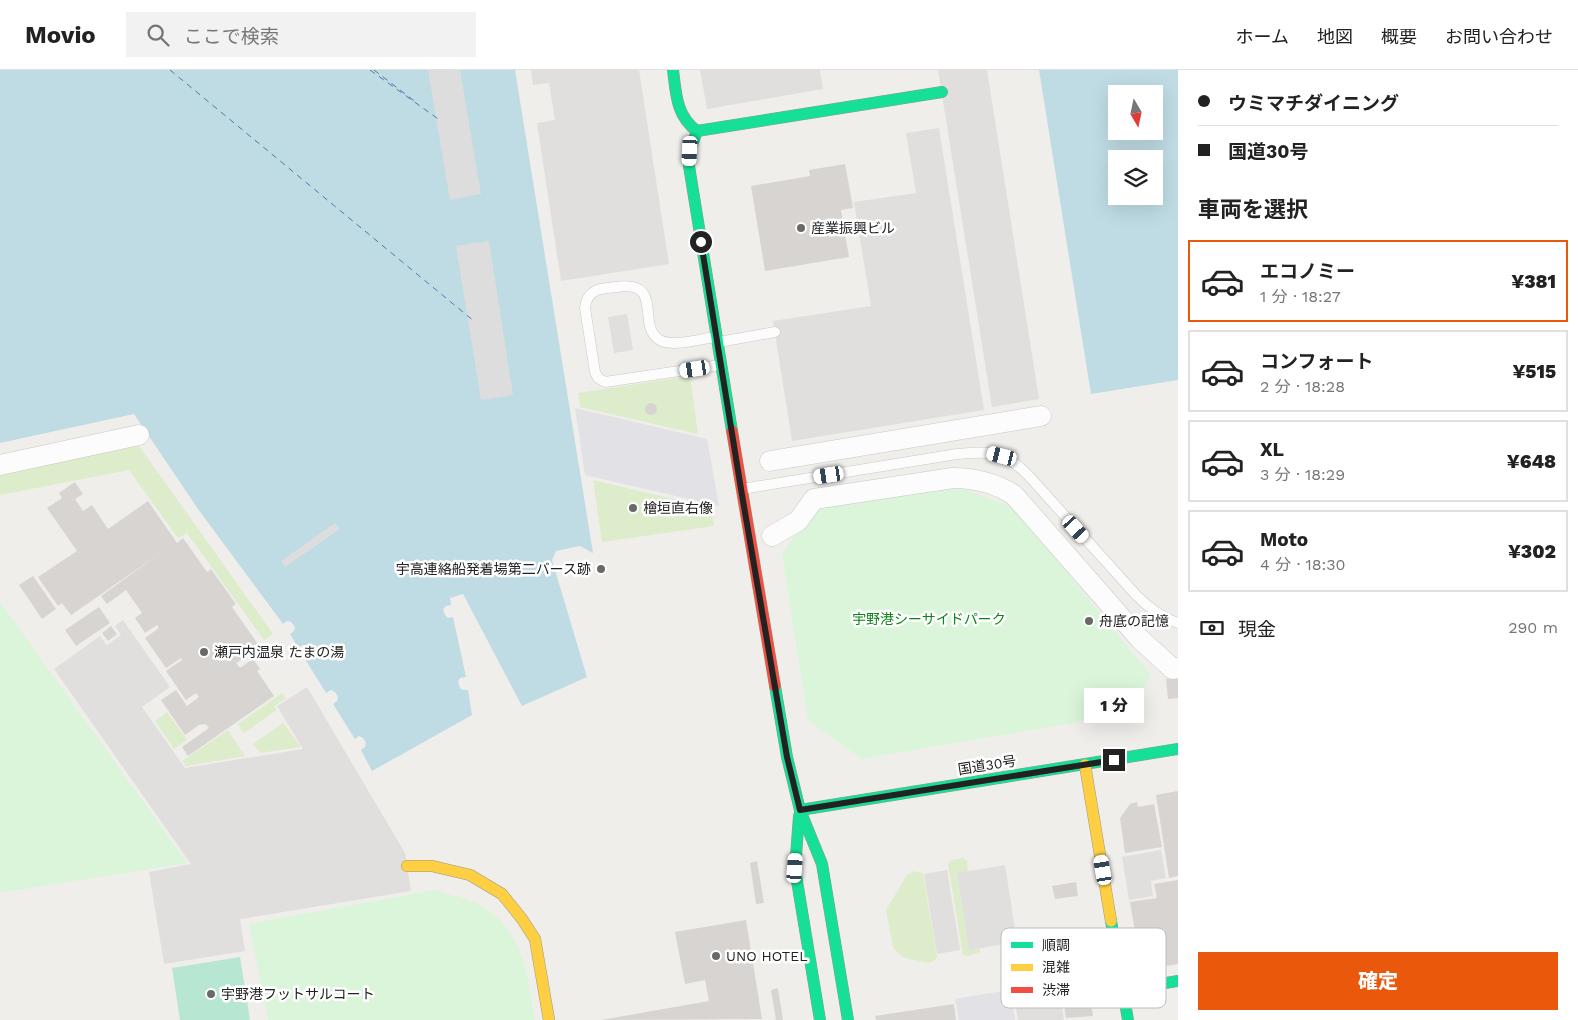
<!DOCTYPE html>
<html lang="ja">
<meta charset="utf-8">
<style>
:root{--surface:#fff;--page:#f2f2f2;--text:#222;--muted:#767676;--line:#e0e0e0;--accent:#ea580c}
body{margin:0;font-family:"Work Sans","Noto Sans JP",sans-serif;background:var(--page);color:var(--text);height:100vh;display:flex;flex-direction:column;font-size:19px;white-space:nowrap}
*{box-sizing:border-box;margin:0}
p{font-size:16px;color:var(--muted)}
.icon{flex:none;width:28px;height:28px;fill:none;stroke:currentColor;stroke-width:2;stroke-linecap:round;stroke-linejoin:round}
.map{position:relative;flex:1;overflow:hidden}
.sheet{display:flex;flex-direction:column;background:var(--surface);width:400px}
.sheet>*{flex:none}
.banner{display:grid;align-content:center;height:110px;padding:0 20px;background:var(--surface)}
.needle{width:32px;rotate:171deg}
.fabs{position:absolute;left:1108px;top:15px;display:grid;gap:10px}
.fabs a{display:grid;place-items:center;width:55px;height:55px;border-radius:0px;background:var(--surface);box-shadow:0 5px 20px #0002;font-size:25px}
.end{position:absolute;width:22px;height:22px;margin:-11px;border:6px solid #222;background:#fff;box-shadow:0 0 0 2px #fff}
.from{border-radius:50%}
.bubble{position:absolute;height:35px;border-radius:0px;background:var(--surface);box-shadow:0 5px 20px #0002;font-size:16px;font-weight:800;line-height:35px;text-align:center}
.car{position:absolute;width:15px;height:30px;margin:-15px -8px;border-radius:6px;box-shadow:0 0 4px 1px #0007;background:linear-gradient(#fff 24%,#345 0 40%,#fff 0 76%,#345 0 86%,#fff 0)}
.banner b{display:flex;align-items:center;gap:18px;height:48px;font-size:19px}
.banner b+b{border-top:1px solid var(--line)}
.banner i{width:12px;height:12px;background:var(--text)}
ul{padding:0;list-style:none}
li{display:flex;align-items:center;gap:15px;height:82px;margin:0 10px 8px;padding:0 10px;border:2px solid var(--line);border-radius:0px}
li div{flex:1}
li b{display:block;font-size:19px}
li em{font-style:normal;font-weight:800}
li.on{border-color:var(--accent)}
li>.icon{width:45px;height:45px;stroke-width:1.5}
h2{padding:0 20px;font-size:22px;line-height:60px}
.pay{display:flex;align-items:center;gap:12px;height:55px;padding:0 20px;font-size:19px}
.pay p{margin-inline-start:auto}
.action{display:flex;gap:10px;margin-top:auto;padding:10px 20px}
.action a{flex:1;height:58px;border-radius:0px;background:var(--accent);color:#fff;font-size:20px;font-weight:800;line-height:58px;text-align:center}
header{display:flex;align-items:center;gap:30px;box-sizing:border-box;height:70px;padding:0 25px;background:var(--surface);border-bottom:1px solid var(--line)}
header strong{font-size:24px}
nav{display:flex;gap:28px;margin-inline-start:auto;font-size:18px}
.search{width:350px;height:45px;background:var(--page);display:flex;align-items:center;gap:12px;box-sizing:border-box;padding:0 18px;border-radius:0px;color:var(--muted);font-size:19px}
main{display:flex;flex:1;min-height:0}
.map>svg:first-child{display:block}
.grass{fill:#ddeccb}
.park{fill:#daf5da}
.pitch{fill:#b7e6d2}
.parking{fill:#e0dfde}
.plaza{fill:#e2e1e5}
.water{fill:#bfdbe3;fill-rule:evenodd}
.pier{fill:#dedddd}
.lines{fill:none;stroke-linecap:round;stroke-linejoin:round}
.ferry{stroke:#4a7aab;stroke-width:1;stroke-dasharray:6 5;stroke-linecap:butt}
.building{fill:#d7d4d2}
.lane-casing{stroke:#c9c8c7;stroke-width:11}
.street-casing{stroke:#c9c8c7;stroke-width:21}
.fast-casing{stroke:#999a82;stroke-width:12}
.slow-casing{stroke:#999a82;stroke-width:12}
.jam-casing{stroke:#999a82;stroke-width:12}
.lane{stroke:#fdfcfc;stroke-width:10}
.street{stroke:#fdfcfc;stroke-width:20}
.fast{stroke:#16e098;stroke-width:11}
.slow{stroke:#ffcf43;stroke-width:11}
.jam{stroke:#f24e42;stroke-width:11}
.route{stroke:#222;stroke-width:6}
.poi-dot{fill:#6a6968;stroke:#fff;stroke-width:2}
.labels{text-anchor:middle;stroke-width:5;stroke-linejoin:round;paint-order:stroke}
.poi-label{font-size:14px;fill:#222;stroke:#fff;text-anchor:start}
.park-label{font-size:14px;fill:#0c8416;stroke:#fff}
.street-label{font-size:14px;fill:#222;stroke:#fff}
.key{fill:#fff;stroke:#bdbdbd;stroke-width:1}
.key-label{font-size:14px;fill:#222}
</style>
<header>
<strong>Movio</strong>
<div class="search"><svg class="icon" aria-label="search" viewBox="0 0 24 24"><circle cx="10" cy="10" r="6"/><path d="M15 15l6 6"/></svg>ここで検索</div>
<nav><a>ホーム</a><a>地図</a><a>概要</a><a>お問い合わせ</a></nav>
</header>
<main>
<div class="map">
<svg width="1178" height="950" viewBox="0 0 1178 950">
<rect width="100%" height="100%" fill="#f0eeeb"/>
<!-- grass -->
<g class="grass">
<polygon points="690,306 698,364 580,337 578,323"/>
<polygon points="139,376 273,564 264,570 187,463 178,468 129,400 0,425 0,403"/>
<polygon points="593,410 711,438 714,456 602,472"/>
<polygon points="282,623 286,628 274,636 277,640 244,663 238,654"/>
<polygon points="167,642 187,670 174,679 155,651"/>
<polygon points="283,653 301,677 260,683 253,674"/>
<polygon points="228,660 245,686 186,696 182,691"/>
<polygon points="963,788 967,791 968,802 957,804 969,879 980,878 980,882 969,886 963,885 948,794 951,790"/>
<polygon points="914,801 923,803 937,887 934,891 929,893 904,888 899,884 893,877 886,840 907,805"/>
</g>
<!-- park -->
<g class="park">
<polygon points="957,416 1014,438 1150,604 1136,642 862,689 808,650 782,484 815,439"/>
<polygon points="0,532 187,793 0,823"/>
<path d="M435 820C448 825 471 829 482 836 525 863 527 905 535 950H268L249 854Z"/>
</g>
<!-- pitch -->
<polygon class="pitch" points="240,887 250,950 180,950 172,898"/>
<!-- parking -->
<g class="parking">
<polygon points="531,0 639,0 669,194 561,211 537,53 555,50 549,13 533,15"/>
<polygon points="700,0 820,0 823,19 707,39"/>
<polygon points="938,0 987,0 1039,329 992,337"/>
<polygon points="939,58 984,340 792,371 773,251 871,236 854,132 916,123 906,63"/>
<polygon points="627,244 633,280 614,283 608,247"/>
<polygon points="123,550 170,617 142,637 185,698 303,679 277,636 307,617 405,783 411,821 240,849 245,881 164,894 149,802 191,794 54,599 100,566 107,575 121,565 115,556"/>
<polygon points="1161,780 1166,808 1151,811 1153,826 1129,830 1122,787"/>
<polygon points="1005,795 1017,872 969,880 957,803"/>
<polygon points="947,800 960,880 937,884 924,804"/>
<polygon points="1059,918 1064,950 1018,950 1014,925"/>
</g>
<!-- plaza -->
<g class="plaza">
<polygon points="575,338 707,369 719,436 585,405"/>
<polygon points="1010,920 1015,950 959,950 955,929"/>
</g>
<!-- water -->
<g class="water">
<polygon points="0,0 515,0 593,483 580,476 556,481 552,490 587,607 522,636 463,524 450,528 451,535 446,536 443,539 445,545 448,548 453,547 466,607 460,608 458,612 460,618 463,620 468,620 472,645 372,701 361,680 365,677 366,673 363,668 359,666 355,669 333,634 337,631 338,627 335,622 331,620 326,623 305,589 309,586 310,582 307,577 303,575 298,578 290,564 294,561 295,557 291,552 287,551 283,554 198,439 134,344 0,373"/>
<path d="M1039 0H1178V310L1091 324ZM1116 24H1154V61H1116ZM1116 89H1154V126H1116Z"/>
</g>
<!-- pier -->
<g class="pier">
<polygon points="428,0 460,0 481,124 450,130"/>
<polygon points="489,171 513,325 481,330 456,176"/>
<polygon points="335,453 340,459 285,497 281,491"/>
</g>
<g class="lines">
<!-- ferry -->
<g class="ferry">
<polyline points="170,0 475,252"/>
<polyline points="370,0 441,51"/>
<polyline points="374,0 417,33"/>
</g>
</g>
<!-- building -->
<g class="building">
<polygon points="845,94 853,138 841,140 849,187 765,201 751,116 810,106 809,100"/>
<circle cx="651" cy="339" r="6"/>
<polygon points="75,412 83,424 75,429 83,441 92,435 108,459 148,431 177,473 183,468 207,502 211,499 236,534 232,537 260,577 236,593 240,598 253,589 260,599 257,601 274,626 188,686 182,677 209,658 206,654 199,655 185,665 161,630 176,620 187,636 199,627 196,623 186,630 166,601 182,590 181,588 166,598 145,568 159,558 157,555 145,563 135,548 142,543 126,520 107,534 101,526 162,482 71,545 62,533 58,536 38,507 77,481 47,438 62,428 59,423"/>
<polygon points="33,506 56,539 42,549 19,515"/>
<polygon points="99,537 110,553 76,576 65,560"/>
<polygon points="111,556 117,564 108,571 102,563"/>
<polygon points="1178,607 1178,628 1168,629 1166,609"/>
<polygon points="1178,721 1178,806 1169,808 1156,725"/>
<polygon points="1137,732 1138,737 1154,734 1162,777 1125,783 1120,748 1130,734"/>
<polygon points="757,791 764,833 756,834 750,793"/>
<polygon points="1178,810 1178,894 1154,898 1153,889 1140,891 1130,832 1157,828 1154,814"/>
<polygon points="1076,812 1078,826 1055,829 1052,816"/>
<polygon points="746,850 762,949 601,950 709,931 705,910 685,914 675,862"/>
<polygon points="1080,911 1080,914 1086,913 1089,933 1091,933 1093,946 1066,948 1061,915"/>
<polygon points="778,918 783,950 776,950 771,920"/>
<polygon points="954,934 956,950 876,950 875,946"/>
</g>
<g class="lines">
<defs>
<g id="lane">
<path d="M715 267C700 269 670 278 658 269 637 253 664 210 616 217 610 218 603 218 597 220 589 224 586 229 585 238L595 302 598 308 605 312 720 295"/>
<polyline points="719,272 775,262"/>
<path d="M742 419 957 384C989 381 1003 380 1028 405L1137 526C1149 538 1162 548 1178 553"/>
</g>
<g id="street">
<polyline points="770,391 1041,346"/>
<polyline points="0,395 139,365"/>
<path d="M772 466 798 451 814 429 953 408C976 408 995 413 1014 425L1140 569 1173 599 1178 598"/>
</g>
<g id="fast">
<path d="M673 0C676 23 676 46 697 61L942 22"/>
<polyline points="697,61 690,81 689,96 732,361"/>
<polyline points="775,616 787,687 800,740 822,794 848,950"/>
<polyline points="800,740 1178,679"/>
<polyline points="799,746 795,799 820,950"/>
<polyline points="1111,851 1128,950"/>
<polyline points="1123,920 1178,911"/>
</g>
<g id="slow">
<polyline points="1085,695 1111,851"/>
<polyline points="407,796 432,796 470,805 502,824 522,849 535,869 549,950"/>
</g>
<polyline id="jam" points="732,361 775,616"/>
</defs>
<!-- lane casing -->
<use href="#lane" class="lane-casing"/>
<!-- street casing -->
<use href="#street" class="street-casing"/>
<!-- fast casing -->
<use href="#fast" class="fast-casing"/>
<!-- slow casing -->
<use href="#slow" class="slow-casing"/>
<!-- jam casing -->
<use href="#jam" class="jam-casing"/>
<!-- lane -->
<use href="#lane" class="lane"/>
<!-- street -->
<use href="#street" class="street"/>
<!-- fast -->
<use href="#fast" class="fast"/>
<!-- slow -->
<use href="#slow" class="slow"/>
<!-- jam -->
<use href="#jam" class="jam"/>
</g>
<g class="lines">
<!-- route -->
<polyline class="route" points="701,172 741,419 787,687 800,740 1114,690"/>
</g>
<!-- markers -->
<g class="poi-dot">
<circle cx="801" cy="158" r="5"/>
<circle cx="633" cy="438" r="5"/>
<circle cx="601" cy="499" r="5"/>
<circle cx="1089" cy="551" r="5"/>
<circle cx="204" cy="582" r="5"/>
<circle cx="716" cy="886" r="5"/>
<circle cx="211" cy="924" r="5"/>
</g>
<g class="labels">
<!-- poi labels -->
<g class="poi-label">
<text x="811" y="163">産業振興ビル</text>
<text x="643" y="443">檜垣直右像</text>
<text x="591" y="504" text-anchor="end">宇高連絡船発着場第二バース跡</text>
<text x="1099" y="556">舟底の記憶</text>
<text x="214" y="587">瀬戸内温泉 たまの湯</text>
<text x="726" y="891">UNO HOTEL</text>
<text x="221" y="929">宇野港フットサルコート</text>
</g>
<!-- park labels -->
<g class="park-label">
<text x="929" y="554">宇野港シーサイドパーク</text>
</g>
<!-- street labels -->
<g class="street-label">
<text transform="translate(987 695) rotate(-9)" y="5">国道30号</text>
</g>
</g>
<!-- legend -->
<rect x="1001" y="858" width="165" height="80" rx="8" class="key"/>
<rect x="1011" y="872" width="22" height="6" fill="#16e098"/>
<rect x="1011" y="894" width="22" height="7" fill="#ffcf43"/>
<rect x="1011" y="917" width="22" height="6" fill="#f24e42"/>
<g class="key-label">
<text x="1042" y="880">順調</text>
<text x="1042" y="902">混雑</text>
<text x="1042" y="925">渋滞</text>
</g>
</svg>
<div class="fabs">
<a><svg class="needle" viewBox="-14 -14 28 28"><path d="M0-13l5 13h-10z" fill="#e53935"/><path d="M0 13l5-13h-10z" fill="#767676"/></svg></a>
<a><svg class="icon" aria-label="layers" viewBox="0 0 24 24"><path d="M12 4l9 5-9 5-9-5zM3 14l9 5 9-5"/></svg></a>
</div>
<i class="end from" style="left:701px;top:172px"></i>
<i class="end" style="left:1114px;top:690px"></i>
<div class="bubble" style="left:1084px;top:618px;width:60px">1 分</div>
<i class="car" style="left:690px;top:81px;rotate:183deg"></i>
<i class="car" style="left:695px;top:299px;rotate:261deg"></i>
<i class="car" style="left:1002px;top:386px;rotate:284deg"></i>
<i class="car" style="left:829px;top:405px;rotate:261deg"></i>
<i class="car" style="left:1076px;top:459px;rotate:138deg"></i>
<i class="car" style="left:795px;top:798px;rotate:4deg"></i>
<i class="car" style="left:1103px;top:800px;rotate:350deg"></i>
</div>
<section class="sheet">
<div class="banner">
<b><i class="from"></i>ウミマチダイニング</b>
<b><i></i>国道30号</b>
</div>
<h2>車両を選択</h2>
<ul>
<li class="on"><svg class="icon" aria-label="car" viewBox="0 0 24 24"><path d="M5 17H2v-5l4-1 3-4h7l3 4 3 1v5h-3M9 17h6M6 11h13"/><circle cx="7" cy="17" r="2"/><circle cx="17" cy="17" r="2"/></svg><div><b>エコノミー</b><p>1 分 · 18:27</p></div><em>¥381</em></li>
<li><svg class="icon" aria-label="car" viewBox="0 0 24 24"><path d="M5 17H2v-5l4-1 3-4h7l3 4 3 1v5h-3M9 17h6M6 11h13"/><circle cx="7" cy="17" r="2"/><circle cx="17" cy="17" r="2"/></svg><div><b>コンフォート</b><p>2 分 · 18:28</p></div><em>¥515</em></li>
<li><svg class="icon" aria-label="car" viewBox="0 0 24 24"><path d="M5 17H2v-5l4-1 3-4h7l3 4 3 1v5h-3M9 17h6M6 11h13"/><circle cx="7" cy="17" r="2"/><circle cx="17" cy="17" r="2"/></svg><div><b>XL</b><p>3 分 · 18:29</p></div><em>¥648</em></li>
<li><svg class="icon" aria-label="car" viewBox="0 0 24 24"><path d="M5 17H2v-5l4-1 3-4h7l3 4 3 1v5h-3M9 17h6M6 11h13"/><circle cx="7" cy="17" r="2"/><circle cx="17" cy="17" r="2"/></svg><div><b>Moto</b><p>4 分 · 18:30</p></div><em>¥302</em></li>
</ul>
<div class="pay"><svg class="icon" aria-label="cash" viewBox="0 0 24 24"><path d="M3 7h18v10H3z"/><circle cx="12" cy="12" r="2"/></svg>現金<p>290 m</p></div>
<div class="action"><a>確定</a></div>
</section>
</main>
